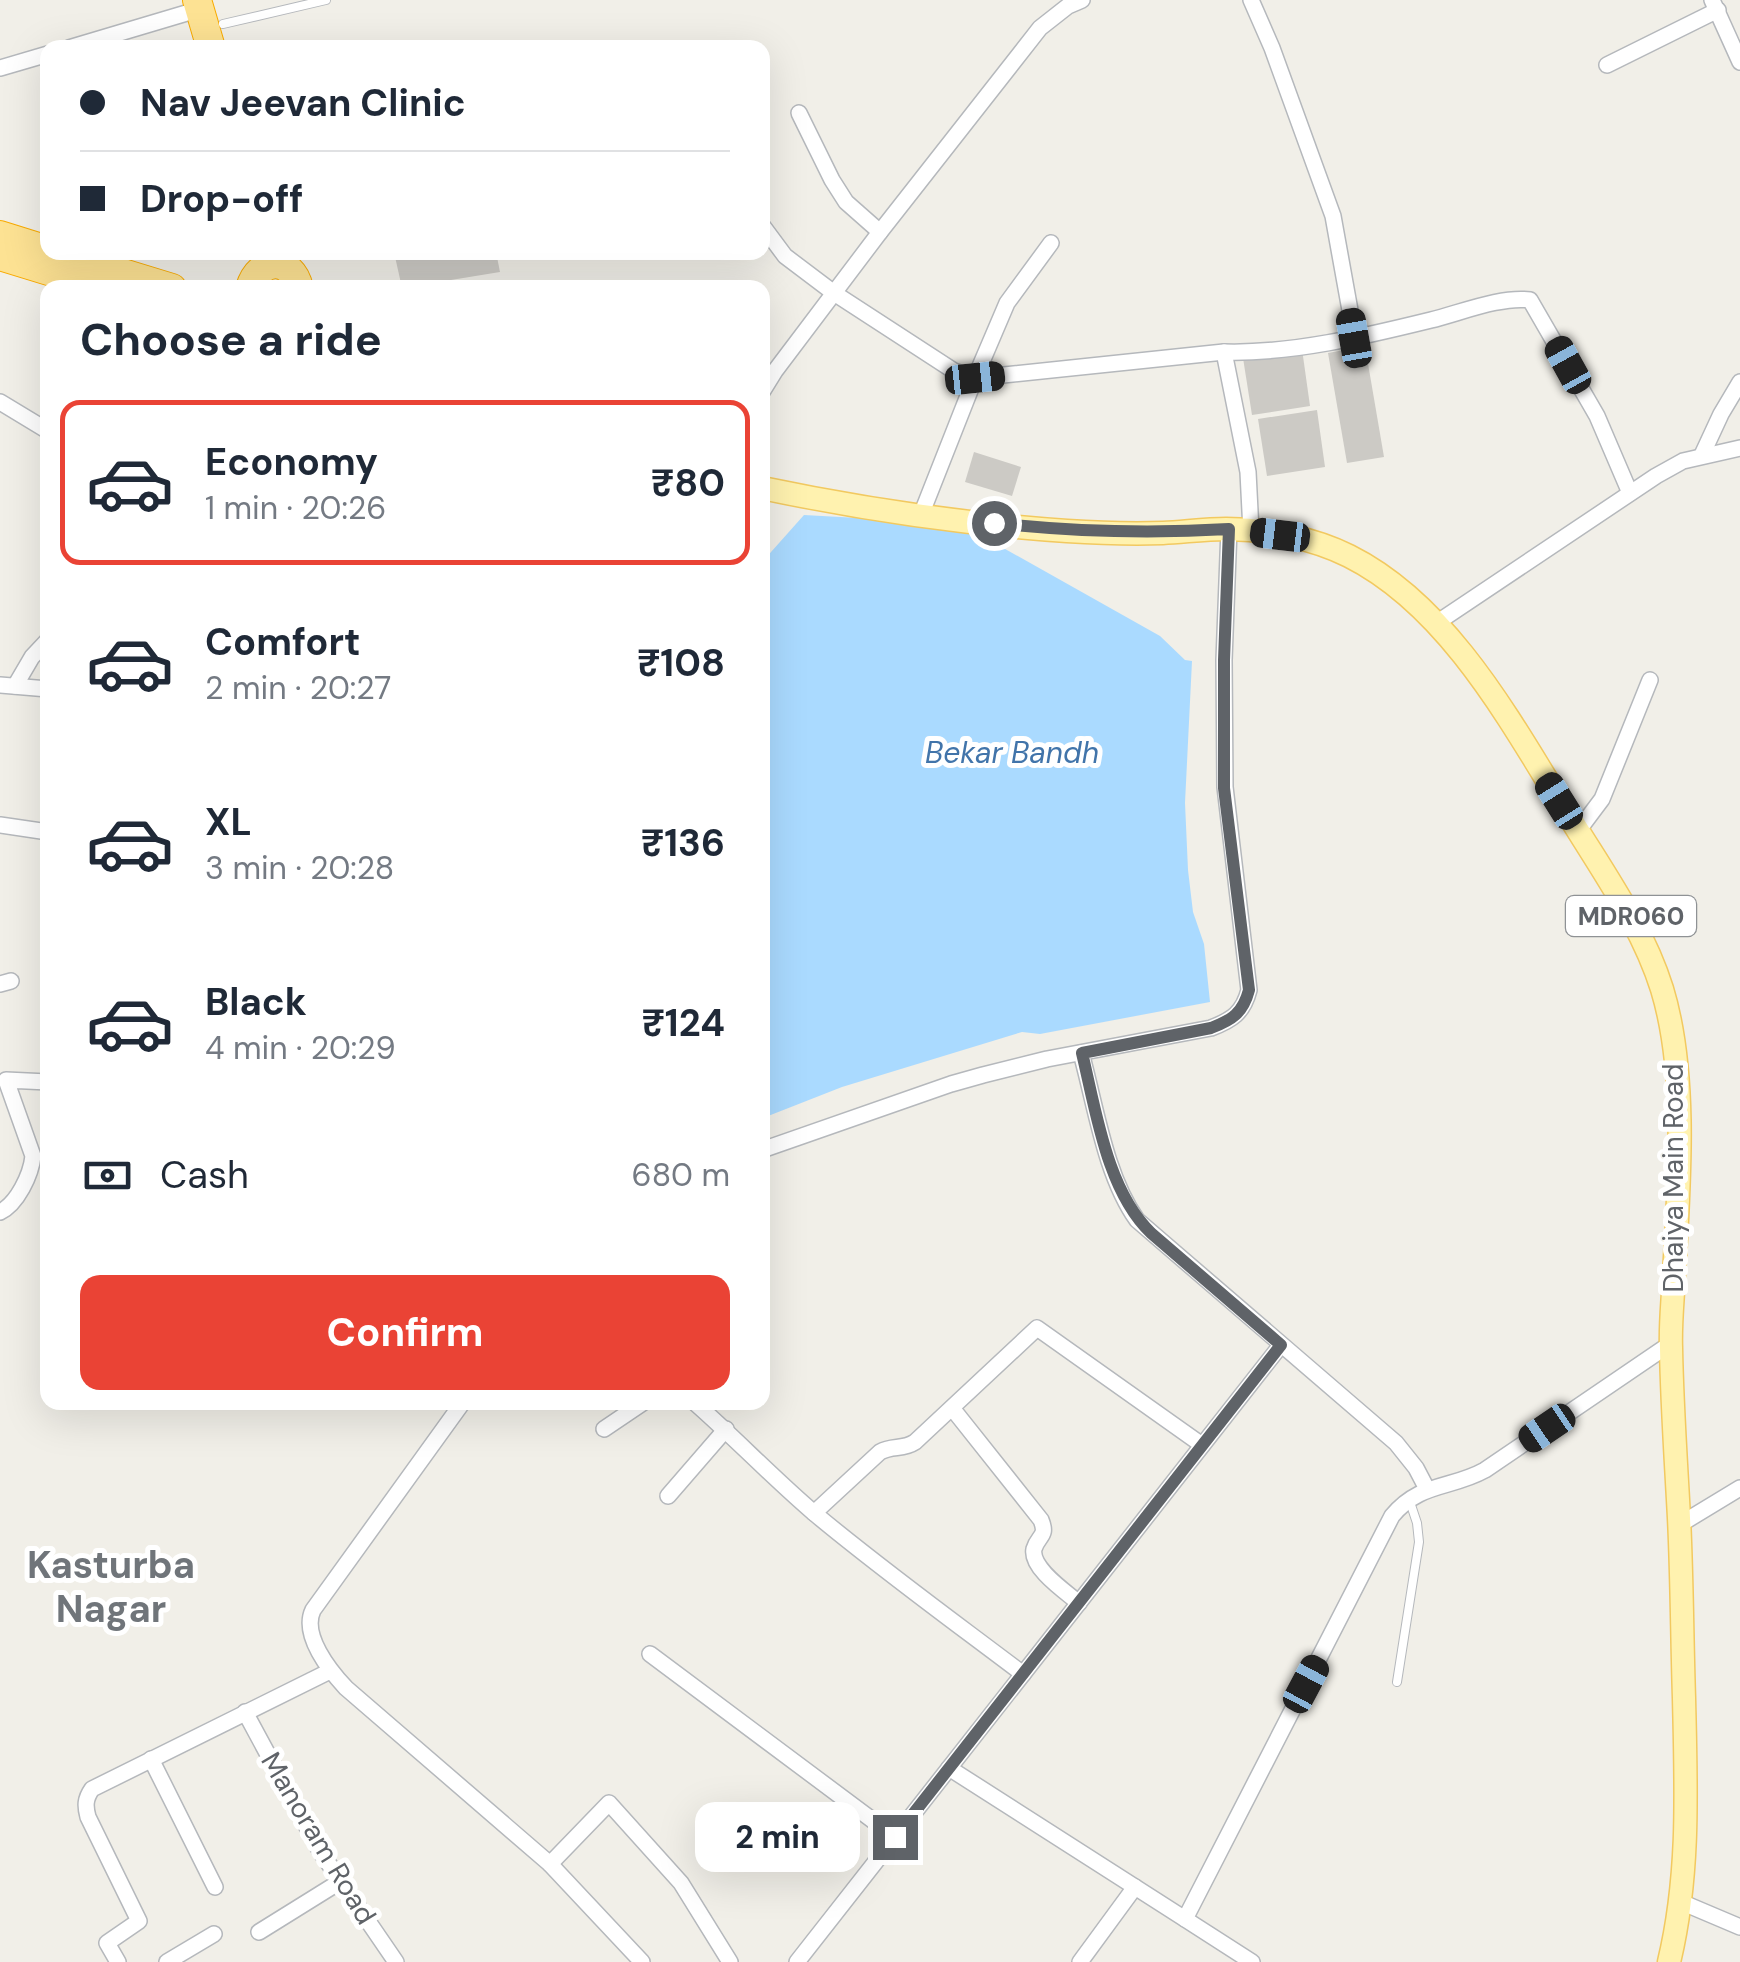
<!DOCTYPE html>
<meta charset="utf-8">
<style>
:root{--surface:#fff;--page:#f6f6f7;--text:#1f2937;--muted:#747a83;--line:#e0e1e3;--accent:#ea4335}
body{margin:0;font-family:"DM Sans",sans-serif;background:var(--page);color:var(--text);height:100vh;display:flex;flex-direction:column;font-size:38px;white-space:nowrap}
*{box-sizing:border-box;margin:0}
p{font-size:32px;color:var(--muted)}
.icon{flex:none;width:55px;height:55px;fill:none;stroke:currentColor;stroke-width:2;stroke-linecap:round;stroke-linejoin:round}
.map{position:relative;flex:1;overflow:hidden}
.drawer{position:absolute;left:40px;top:280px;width:730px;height:1130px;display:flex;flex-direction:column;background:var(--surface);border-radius:20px;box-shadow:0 10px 40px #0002}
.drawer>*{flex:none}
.guide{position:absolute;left:40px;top:40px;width:730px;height:220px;border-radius:20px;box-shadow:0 10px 40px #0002;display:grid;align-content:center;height:220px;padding:0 40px;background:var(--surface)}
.end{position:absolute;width:45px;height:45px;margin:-22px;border:12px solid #5f6368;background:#fff;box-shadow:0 0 0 5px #fff}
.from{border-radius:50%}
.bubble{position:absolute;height:70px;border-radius:20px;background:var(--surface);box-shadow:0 10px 40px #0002;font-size:32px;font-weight:700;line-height:70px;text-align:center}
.car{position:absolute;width:30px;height:60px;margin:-30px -15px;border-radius:12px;box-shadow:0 0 8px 2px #0007;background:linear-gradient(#222 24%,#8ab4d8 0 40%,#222 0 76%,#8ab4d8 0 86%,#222 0)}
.guide b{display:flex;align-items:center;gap:35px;height:95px;font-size:38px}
.guide b+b{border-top:2px solid var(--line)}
.guide i{width:25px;height:25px;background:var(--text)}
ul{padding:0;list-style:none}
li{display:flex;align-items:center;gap:30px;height:165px;margin:0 20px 15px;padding:0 20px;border:5px solid transparent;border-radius:20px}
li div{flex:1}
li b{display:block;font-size:38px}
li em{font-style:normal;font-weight:700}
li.active{border-color:var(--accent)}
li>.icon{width:90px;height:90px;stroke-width:1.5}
h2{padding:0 40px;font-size:45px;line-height:120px}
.pay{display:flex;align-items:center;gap:25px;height:110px;padding:0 40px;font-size:38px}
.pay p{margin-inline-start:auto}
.primary-button{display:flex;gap:20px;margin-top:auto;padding:20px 40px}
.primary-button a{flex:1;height:115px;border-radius:20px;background:var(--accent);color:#fff;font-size:40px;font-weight:700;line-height:115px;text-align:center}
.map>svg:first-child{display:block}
.water{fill:#aadaff}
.building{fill:#cccac5}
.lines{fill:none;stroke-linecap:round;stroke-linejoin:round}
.lane-casing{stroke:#b5b8bc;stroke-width:10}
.street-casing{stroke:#b5b8bc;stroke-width:18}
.primary-casing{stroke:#f2c960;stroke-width:25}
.highway-casing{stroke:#f9ab00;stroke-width:30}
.lane{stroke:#fff;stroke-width:8}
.street{stroke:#fff;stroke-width:15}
.primary{stroke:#fff2af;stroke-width:22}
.highway{stroke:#fde293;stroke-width:28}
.route{stroke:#5f6368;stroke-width:12}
.labels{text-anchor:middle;stroke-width:10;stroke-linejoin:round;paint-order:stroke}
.shield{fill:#fff;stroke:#8f9295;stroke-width:2.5}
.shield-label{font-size:25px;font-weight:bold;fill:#5f6368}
.street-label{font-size:28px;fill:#5f6368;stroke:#fff}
.water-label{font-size:30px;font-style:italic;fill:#4174aa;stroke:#fff}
.district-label{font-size:38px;font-weight:bold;fill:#70757a;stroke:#fff}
</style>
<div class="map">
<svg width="1740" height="1962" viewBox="0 0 1740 1962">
<rect width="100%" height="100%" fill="#f1efe8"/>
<!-- water -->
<polygon class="water" points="804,515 931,522 999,536 998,545 1160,636 1185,660 1192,661 1185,803 1188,870 1193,912 1204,944 1210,1002 1040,1034 1022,1032 842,1087 763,1118 763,561"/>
<!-- building -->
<g class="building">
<polygon points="394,252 496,252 500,272 402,288"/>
<polygon points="1365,346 1384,457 1347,463 1328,353"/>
<polygon points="1302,349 1310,406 1252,415 1243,358"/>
<polygon points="1317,410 1325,467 1267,476 1258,419"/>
<polygon points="974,452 1021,467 1012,496 965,482"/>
</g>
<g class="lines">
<defs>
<g id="lane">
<polyline points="223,24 326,0"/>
<polyline points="1397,1682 1419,1542 1417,1523 1409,1499"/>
</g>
<g id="street">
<polyline points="1251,0 1272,48 1333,216 1355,338"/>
<polyline points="1712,0 1740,62"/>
<polyline points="69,48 200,9"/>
<polyline points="1607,65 1718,10"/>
<polyline points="0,68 48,54"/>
<polyline points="799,113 832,180 846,202 880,232"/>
<path d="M762 225 785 256 834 293 954 371 975 378 1224 352C1291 354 1366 336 1431 320 1460 313 1501 296 1530 300L1597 416 1630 493"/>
<polyline points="1224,352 1248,472 1251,531"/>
<polyline points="762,392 775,371 880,232 1040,28 1068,6 1082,0"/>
<polyline points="0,402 48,431"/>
<polyline points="1702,455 1721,414 1740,382"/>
<polyline points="921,515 975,378 1007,303 1051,243"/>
<polyline points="1435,624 1656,476 1683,461 1740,448"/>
<polyline points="0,685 48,689"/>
<polyline points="15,686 32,657 48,640"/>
<polyline points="0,825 48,832"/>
<polyline points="1578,831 1602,799 1650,680"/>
<polyline points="0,984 11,981"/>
<path d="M1081 1053C1096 1107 1105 1175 1137 1220L1396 1443 1416 1468 1427 1489"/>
<path d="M762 1150 951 1084 983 1075 1047 1059 1211 1028C1232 1020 1243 1013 1249 990L1225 787 1224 660 1229 529"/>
<path d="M0 1212C17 1204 31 1175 33 1156L6 1080 48 1082"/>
<path d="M463 1402 313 1610C301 1635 330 1671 346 1688L550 1864 642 1962"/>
<path d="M694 1402C735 1438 772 1477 814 1513 881 1569 953 1621 1023 1674"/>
<path d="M952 1408 1041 1520C1048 1537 1038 1535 1034 1549 1030 1568 1066 1592 1079 1603"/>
<polyline points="604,1429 644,1402"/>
<polyline points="668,1496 726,1429"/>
<path d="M814 1513 880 1452C892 1445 903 1450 915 1442L1037 1328 1202 1445"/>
<polyline points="1679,1525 1740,1488"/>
<polyline points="650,1654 895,1837"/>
<polyline points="245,1712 320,1851 396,1962"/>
<polyline points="151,1759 215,1887"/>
<polyline points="949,1768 1185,1919"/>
<polyline points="550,1864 609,1803 681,1883 730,1962"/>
<polyline points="1681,1902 1740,1927"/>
<polyline points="259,1932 341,1881"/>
<path d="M118 1962 107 1943 139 1921 88 1817C85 1806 85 1799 92 1789L330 1671"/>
<polyline points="167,1962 214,1934"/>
<polyline points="797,1962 1281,1345"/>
<polyline points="1080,1962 1135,1887"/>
<path d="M1252 1962 1185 1919 1392 1516C1420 1482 1451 1489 1485 1470L1670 1344"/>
</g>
<path id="primary" d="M762 488C862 509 965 524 1067 531 1098 533 1131 534 1163 533 1184 532 1205 529 1226 529 1267 529 1313 538 1349 556 1451 607 1514 728 1572 821 1605 875 1643 928 1662 989 1688 1074 1679 1186 1674 1274 1673 1299 1670 1324 1671 1348 1672 1405 1676 1461 1679 1518 1682 1578 1682 1638 1684 1698 1686 1787 1690 1875 1669 1962"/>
<g id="highway">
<polyline points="197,0 211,48"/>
<polyline points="0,235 48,250"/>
<polyline points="54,252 172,288"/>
<polyline points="0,256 91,284"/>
<path d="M250 288C259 257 292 256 299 288"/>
</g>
</defs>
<!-- lane casing -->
<use href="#lane" class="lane-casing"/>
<!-- street casing -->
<use href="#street" class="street-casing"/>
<!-- primary casing -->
<use href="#primary" class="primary-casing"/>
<!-- highway casing -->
<use href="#highway" class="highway-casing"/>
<!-- lane -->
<use href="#lane" class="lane"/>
<!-- street -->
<use href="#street" class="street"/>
<!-- primary -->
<use href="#primary" class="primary"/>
<!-- highway -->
<use href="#highway" class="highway"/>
</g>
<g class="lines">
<!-- route -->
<path class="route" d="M895 1837 1281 1345 1151 1233C1107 1191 1096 1111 1082 1053L1211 1028C1232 1020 1243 1013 1249 990L1224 788V660L1229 529C1147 534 1076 532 994 523"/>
</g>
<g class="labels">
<!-- shield labels -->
<rect class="shield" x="1566" y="896" width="130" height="40" rx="8"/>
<g class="shield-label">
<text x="1631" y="925">MDR060</text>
</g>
<!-- street labels -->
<g class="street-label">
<text transform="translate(1673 1178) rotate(-90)" y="10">Dhaiya Main Road</text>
<text transform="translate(319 1838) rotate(59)" y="10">Manoram Road</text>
</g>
<!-- water labels -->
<g class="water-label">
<text x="1012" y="763">Bekar Bandh</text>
</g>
<!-- district labels -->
<g class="district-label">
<text x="111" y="1578">Kasturba<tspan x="111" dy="44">Nagar</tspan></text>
</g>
</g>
</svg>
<i class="end from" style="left:994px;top:523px"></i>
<i class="end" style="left:895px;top:1837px"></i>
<div class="bubble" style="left:695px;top:1802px;width:165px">2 min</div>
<i class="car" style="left:1354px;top:338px;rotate:350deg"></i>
<i class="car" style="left:1568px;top:365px;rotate:331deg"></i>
<i class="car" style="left:975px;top:378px;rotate:84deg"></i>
<i class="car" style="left:1280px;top:535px;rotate:277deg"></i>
<i class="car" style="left:1559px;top:801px;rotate:328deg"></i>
<i class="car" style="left:1547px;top:1428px;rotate:236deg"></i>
<i class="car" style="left:1306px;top:1684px;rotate:28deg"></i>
<div class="guide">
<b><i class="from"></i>Nav Jeevan Clinic</b>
<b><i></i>Drop-off</b>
</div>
<section class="drawer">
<h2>Choose a ride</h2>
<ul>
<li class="active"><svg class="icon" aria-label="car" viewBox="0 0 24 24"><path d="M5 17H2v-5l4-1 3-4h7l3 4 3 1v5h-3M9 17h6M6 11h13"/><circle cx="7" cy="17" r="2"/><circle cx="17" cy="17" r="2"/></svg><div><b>Economy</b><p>1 min · 20:26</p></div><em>₹80</em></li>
<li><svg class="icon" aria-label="car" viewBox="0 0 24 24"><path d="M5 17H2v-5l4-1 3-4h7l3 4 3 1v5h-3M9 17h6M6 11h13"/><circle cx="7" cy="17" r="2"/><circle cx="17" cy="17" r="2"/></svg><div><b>Comfort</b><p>2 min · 20:27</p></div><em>₹108</em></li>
<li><svg class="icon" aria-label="car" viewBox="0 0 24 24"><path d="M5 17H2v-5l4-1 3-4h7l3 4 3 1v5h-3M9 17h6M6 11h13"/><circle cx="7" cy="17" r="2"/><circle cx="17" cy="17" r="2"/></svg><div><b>XL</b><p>3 min · 20:28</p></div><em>₹136</em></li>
<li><svg class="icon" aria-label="car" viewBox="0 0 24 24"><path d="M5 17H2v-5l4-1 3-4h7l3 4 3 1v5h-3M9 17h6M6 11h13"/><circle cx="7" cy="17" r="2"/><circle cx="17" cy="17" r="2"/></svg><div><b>Black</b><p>4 min · 20:29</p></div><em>₹124</em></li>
</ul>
<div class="pay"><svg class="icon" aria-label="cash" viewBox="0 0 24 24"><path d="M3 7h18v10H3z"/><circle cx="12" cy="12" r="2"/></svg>Cash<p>680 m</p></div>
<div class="primary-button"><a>Confirm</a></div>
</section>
</div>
